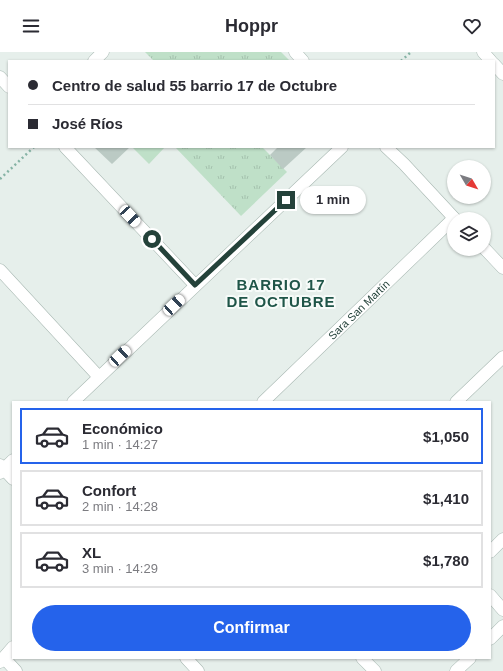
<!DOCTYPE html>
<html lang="es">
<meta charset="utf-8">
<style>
:root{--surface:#fff;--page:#f7f7f7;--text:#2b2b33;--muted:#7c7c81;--line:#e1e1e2;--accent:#2563eb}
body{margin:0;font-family:Arial,sans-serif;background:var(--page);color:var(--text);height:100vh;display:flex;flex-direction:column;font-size:15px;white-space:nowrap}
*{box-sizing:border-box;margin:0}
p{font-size:13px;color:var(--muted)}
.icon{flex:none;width:22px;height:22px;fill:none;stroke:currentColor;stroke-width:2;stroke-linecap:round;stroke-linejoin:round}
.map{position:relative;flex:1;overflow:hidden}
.drawer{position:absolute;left:12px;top:349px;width:479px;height:258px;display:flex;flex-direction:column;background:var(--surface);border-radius:0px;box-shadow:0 1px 3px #0004}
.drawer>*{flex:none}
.top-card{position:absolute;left:8px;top:8px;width:487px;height:88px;border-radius:0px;box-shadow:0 1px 3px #0004;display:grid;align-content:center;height:88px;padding:0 20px;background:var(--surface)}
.needle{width:26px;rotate:129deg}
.fabs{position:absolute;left:447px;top:108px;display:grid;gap:8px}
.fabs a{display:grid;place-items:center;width:44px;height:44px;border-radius:50%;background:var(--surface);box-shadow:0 1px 3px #0004;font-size:20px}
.end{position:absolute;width:18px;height:18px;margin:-9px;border:5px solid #24423a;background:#fff;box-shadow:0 0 0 2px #fff}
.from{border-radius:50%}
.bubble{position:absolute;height:28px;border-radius:14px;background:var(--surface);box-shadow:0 1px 3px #0004;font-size:13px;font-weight:700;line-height:28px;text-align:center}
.car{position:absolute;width:12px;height:24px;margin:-12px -6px;border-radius:5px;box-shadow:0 0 3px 1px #0007;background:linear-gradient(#fff 24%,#345 0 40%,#fff 0 76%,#345 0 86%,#fff 0)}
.top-card b{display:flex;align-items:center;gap:14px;height:38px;font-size:15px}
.top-card b+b{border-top:1px solid var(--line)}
.top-card i{width:10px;height:10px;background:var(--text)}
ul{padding:7px 0 0;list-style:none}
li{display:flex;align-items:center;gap:12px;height:56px;margin:0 8px 6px;padding:0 12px;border:2px solid var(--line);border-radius:0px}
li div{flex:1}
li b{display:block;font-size:15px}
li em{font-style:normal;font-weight:700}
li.active{border-color:var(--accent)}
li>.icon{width:36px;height:36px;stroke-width:1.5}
.action{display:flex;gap:8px;margin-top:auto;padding:8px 20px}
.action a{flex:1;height:46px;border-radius:24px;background:var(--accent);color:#fff;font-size:16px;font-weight:700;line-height:46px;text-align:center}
header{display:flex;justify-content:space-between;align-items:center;height:52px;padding:0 20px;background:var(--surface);font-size:18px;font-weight:700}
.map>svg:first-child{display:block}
.grass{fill:url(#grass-tufts)}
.pitch{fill:#bfe0c8}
.building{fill:#bbcac4}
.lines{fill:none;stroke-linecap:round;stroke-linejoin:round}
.minor-casing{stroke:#a8b8b2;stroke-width:13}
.path{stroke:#86b3a5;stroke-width:2.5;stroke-dasharray:2 3;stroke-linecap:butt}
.minor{stroke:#fff;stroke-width:12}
.route{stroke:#24423a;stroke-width:5}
.labels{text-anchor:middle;stroke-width:4;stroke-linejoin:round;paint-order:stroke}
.street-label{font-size:11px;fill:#24423a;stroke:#f7fbf9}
.district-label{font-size:15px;font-weight:bold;letter-spacing:1px;fill:#1f5548;stroke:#f7fbf9}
</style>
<header><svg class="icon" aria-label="menu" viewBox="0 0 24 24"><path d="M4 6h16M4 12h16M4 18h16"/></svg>Hoppr<svg class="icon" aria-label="heart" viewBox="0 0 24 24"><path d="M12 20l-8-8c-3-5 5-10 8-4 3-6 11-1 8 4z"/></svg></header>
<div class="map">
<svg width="503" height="619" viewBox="0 0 503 619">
<defs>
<pattern id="grass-tufts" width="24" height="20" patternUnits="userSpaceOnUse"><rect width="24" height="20" fill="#bfe0c8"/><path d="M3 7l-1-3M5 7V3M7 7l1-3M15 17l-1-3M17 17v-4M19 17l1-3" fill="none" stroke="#a4c1ad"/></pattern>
</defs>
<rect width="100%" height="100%" fill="#e6efeb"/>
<!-- grass -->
<g class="grass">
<polygon points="145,0 281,0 290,9 154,9"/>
<polygon points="175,95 262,95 287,120 241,164"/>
</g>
<!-- pitch -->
<polygon class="pitch" points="132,95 165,95 149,112"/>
<!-- building -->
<g class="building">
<polygon points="94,95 130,95 112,112"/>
<polygon points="278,95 307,95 283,117 270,103"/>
</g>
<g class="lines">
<defs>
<g id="minor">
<polyline points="295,0 303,9"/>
<polyline points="483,0 491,9"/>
<polyline points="94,9 103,0"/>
<polyline points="494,12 503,22"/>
<polyline points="0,25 9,35"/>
<polyline points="65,95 195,233"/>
<polyline points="386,95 404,112 455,167"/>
<polyline points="484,196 503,216"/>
<polyline points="0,218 99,325"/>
<polyline points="73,350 342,95"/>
<path id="s1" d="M263 350 454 166"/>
<polyline points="456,350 503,305"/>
<polyline points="0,413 13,427"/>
<polyline points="0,421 13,408"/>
<polyline points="490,500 503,487"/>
<polyline points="490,543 503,558"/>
<polyline points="490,587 503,574"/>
<polyline points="4,606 16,619"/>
<polyline points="186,606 198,619"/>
<polyline points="362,606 375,619"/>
<polyline points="0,610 13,595"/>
<polyline points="456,619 470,606"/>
</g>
</defs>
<!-- minor casing -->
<use href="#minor" class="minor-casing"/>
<!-- path -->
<g class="path">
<polyline points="401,9 411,0"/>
<polyline points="0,127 34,95"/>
</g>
<!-- minor -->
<use href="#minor" class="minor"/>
</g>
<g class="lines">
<!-- route -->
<polyline class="route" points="152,187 195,233 286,148"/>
</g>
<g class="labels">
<!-- street labels -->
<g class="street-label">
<text dy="4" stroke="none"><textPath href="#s1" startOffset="133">Sara San Martín</textPath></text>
</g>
<!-- district labels -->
<g class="district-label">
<text x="281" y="238">BARRIO 17<tspan x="281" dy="17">DE OCTUBRE</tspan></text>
</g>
</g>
</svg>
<div class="fabs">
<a><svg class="needle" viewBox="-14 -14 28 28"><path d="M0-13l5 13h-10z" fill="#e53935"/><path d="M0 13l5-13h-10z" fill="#7c7c81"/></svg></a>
<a><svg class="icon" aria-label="layers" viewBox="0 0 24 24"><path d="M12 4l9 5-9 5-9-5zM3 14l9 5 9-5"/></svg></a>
</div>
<i class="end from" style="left:152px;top:187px"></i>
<i class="end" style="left:286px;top:148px"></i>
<div class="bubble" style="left:300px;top:134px;width:66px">1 min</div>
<i class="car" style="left:130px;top:164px;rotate:137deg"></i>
<i class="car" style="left:174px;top:253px;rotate:47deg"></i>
<i class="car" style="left:120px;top:304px;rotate:47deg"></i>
<div class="top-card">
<b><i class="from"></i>Centro de salud 55 barrio 17 de Octubre</b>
<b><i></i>José Ríos</b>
</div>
<section class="drawer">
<ul>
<li class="active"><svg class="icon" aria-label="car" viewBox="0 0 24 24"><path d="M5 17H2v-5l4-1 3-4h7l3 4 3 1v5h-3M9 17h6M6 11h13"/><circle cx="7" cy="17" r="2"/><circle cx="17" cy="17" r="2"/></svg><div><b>Económico</b><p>1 min · 14:27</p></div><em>$1,050</em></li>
<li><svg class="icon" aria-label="car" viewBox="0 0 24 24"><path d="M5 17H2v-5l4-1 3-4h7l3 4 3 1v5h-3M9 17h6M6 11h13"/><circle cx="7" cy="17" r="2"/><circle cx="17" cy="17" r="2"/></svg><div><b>Confort</b><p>2 min · 14:28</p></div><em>$1,410</em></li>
<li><svg class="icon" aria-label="car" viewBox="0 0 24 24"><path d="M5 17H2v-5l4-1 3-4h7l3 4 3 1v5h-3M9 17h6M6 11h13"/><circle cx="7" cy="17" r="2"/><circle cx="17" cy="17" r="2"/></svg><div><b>XL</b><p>3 min · 14:29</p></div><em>$1,780</em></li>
</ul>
<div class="action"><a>Confirmar</a></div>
</section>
</div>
